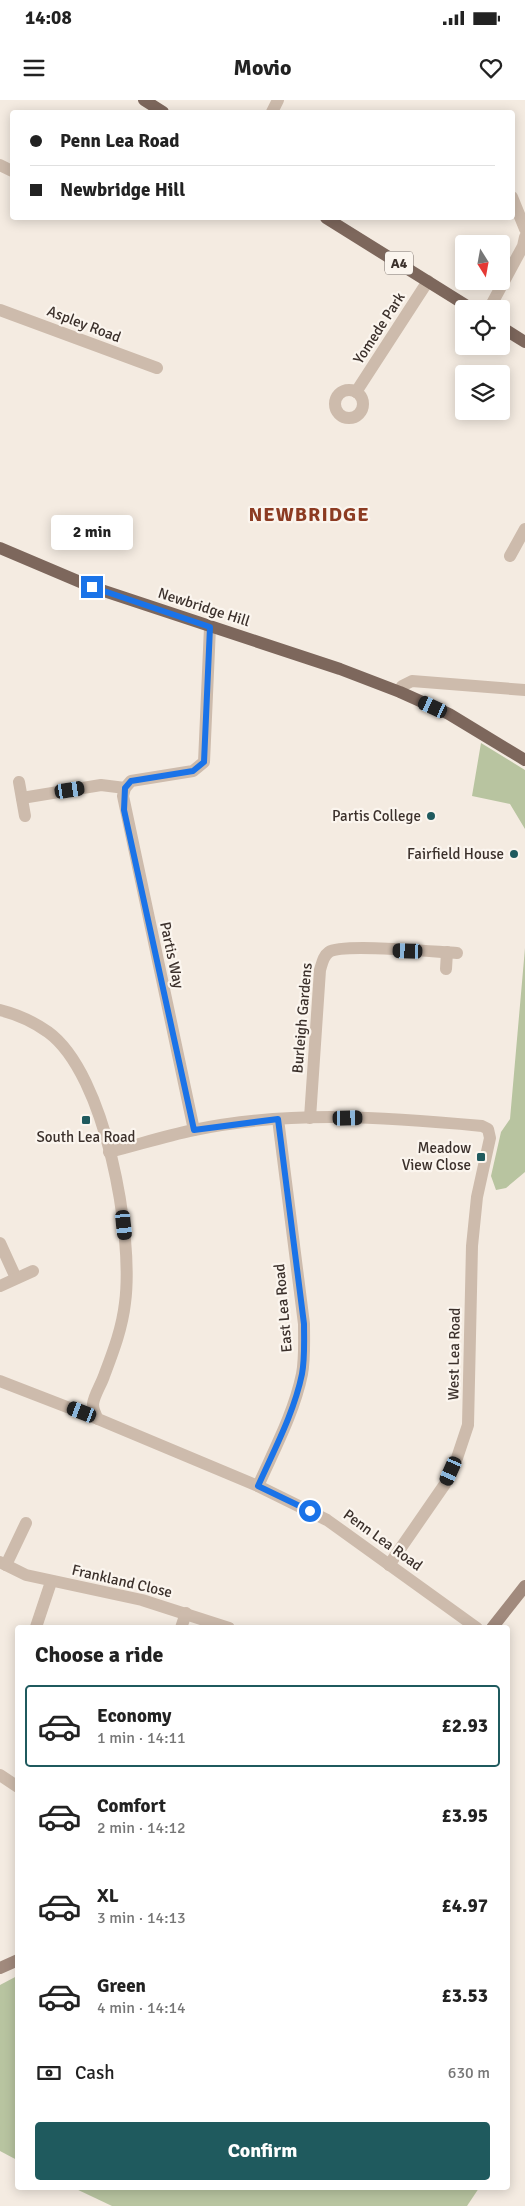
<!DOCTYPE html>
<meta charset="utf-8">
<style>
:root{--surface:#fff;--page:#f2f2f2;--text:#222;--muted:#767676;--line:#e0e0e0;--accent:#1f5a5e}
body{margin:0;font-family:Signika,sans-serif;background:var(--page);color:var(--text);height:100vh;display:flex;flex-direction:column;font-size:19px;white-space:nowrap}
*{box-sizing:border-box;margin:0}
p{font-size:16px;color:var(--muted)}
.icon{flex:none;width:28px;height:28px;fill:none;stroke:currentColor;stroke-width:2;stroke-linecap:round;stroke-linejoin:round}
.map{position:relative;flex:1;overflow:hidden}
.details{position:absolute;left:15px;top:1525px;width:495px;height:565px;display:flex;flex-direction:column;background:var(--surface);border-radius:5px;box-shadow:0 2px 12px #0003}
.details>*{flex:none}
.top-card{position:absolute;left:10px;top:10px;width:505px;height:110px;border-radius:5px;box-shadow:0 2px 12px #0003;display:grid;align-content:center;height:110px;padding:0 20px;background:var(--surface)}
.needle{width:32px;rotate:169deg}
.controls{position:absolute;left:455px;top:135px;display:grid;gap:10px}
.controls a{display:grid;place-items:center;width:55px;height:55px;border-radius:5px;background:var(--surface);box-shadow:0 2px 12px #0003;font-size:25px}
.end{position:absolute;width:22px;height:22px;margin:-11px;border:6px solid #1a73e8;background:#fff;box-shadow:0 0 0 2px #fff}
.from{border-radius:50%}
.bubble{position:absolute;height:35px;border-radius:5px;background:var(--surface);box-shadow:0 2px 12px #0003;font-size:16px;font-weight:700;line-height:35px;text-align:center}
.car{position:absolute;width:15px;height:30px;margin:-15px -8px;border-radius:6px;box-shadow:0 0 4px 1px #0007;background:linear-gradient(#222 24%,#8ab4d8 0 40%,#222 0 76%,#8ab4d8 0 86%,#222 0)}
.top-card b{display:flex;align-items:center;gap:18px;height:48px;font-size:19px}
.top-card b+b{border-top:1px solid var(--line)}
.top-card i{width:12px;height:12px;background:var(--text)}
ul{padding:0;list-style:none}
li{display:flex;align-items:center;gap:15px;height:82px;margin:0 10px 8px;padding:0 10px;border:2px solid transparent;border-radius:5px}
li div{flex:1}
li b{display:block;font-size:19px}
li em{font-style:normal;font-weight:700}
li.current{border-color:var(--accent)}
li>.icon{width:45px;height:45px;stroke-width:1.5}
h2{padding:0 20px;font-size:22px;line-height:60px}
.pay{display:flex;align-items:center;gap:12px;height:55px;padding:0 20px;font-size:19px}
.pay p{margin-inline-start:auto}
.action{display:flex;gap:10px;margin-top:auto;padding:10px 20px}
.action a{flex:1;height:58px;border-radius:5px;background:var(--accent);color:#fff;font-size:20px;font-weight:700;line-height:58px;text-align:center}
.status{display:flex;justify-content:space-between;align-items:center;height:35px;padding:0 25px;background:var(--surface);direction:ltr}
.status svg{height:14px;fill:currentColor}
header{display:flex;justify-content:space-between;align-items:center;height:65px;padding:0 20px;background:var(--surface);font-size:22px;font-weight:700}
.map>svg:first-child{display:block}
.green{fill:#b8c4a0}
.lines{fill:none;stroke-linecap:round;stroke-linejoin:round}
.street{stroke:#cdbbac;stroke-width:12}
.secondary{stroke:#a18a7d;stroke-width:12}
.primary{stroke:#7d675c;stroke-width:12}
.route{stroke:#1a73e8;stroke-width:6}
.poi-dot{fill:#1f5a5e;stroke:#fbf5ee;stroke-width:2}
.labels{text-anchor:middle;stroke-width:4.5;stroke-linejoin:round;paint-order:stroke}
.shield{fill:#fbf5ee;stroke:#756b66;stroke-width:1}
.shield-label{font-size:14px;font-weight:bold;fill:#3b302b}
.street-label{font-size:15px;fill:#3b302b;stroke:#fbf5ee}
.poi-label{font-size:15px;fill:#3b302b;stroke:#fbf5ee;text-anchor:end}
.district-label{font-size:20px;font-weight:bold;letter-spacing:1px;fill:#8c3b22;stroke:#fbf5ee}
</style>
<div class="status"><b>14:08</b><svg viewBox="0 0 49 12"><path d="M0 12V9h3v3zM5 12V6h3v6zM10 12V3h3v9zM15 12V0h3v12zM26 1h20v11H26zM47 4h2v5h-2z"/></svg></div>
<header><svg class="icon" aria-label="menu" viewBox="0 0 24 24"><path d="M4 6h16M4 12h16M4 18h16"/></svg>Movio<svg class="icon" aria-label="heart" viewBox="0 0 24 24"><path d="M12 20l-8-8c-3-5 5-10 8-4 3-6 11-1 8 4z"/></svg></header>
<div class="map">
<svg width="525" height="2106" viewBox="0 0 525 2106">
<rect width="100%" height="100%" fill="#f4ebe1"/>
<!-- green -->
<g class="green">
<polygon points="481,643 525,670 525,729 510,704 472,696"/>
<polygon points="525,807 525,1072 506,1088 496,1090 491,1076 501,1032 510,1019 525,848"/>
<polygon points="17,1876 17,2060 0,2051 0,1885"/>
<polygon points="74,2088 479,2088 467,2106 112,2106"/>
</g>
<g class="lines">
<!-- street -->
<g class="street">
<polyline points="272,12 278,0"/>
<polyline points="0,65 12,71"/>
<polyline points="512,97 525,129"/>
<polyline points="489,209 523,146 525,137"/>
<polyline points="0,210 157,268"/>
<circle cx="349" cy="304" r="14"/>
<polyline points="356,292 428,181"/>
<polyline points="510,456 525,429"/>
<polyline points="400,592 402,586 412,581 525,590"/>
<polyline points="19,682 25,716"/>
<polyline points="22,698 101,685 125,688"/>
<polyline points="446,869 447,852"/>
<path d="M0 910C16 914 34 922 48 932 106 974 134 1136 125 1203 122 1229 113 1252 104 1276 101 1285 94 1295 93 1304 93 1310 95 1314 98 1319L258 1386 327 1420 477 1528"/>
<path d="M310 1018 320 870C322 864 323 856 329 852 342 843 436 852 457 853"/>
<polyline points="194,1030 123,696 125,688 131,681 193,671 204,662 210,527"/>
<path d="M109 1052C137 1045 165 1036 194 1030 289 1010 387 1017 482 1026L488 1029 490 1038 477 1097 472 1146 468 1325 457 1358 445 1384 389 1465"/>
<polyline points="0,1143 16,1178"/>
<polyline points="0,1186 33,1171"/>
<polyline points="0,1281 98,1319"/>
<path d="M258 1386C274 1350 294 1313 302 1274 305 1258 304 1241 304 1224L278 1019"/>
<polyline points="0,1462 26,1475 142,1500 229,1528"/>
<polyline points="6,1465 26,1423"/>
<polyline points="36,1527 51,1482"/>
<polyline points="181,1528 186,1513"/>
<polyline points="0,1675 18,1687"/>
</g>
<!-- secondary -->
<g class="secondary">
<polyline points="492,1528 525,1486"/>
<polyline points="0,1868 18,1860"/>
</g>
<!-- primary -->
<g class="primary">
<polyline points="144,0 163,12"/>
<polyline points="326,118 472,209"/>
<polyline points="501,227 525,242"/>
<polyline points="0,448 92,487 340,569 400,592 449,614 525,660"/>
</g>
</g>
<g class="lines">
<!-- route -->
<path class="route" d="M92 487 210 527 204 662 193 671 131 681 125 688 124 710 194 1030 278 1019 304 1224C304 1241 305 1258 302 1274 294 1313 274 1350 258 1386L310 1411"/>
</g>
<!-- markers -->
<g class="poi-dot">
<circle cx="431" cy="716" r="5"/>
<circle cx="514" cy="754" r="5"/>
<rect x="81" y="1015" width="10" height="10" rx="2.5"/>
<rect x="476" y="1052" width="10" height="10" rx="2.5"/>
</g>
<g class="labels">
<!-- shield labels -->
<rect class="shield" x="385" y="151.5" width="28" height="23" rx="4"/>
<g class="shield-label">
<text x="399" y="168">A4</text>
</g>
<!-- street labels -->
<g class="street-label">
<text transform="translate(84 224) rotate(21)" y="5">Aspley Road</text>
<text transform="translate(379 228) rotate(-57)" y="5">Yomede Park</text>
<text transform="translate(204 507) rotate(18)" y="5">Newbridge Hill</text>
<text transform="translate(172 855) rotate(78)" y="5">Partis Way</text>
<text transform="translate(302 918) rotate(-85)" y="5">Burleigh Gardens</text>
<text transform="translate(283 1208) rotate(-95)" y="5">East Lea Road</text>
<text transform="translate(454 1254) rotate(-89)" y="5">West Lea Road</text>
<text transform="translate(383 1440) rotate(36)" y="5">Penn Lea Road</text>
<text transform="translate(122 1481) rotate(13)" y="5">Frankland Close</text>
</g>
<!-- poi labels -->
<g class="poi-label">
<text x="421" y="721">Partis College</text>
<text x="504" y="759">Fairfield House</text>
<text x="86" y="1042" text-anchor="middle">South Lea Road</text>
<text x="471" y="1053">Meadow<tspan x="471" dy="17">View Close</tspan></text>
</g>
<!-- district labels -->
<g class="district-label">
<text x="309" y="421">NEWBRIDGE</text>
</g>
</g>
</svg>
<div class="controls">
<a><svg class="needle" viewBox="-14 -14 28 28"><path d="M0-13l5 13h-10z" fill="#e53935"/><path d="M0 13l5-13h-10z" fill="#767676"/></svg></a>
<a><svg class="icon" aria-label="locate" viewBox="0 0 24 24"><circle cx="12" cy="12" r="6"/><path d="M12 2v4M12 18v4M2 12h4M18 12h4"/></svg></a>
<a><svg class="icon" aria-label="layers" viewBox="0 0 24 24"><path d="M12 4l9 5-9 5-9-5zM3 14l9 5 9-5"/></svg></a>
</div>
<i class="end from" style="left:310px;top:1411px"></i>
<i class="end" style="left:92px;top:487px"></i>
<div class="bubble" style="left:51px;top:415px;width:82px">2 min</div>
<i class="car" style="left:433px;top:607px;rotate:295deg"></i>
<i class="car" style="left:70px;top:690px;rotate:81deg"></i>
<i class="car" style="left:408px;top:851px;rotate:272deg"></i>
<i class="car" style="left:348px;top:1018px;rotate:89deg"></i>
<i class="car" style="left:124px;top:1125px;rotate:174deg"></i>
<i class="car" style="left:82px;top:1312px;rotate:291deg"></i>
<i class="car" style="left:451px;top:1371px;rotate:204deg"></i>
<div class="top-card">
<b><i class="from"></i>Penn Lea Road</b>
<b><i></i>Newbridge Hill</b>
</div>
<section class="details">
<h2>Choose a ride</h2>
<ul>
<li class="current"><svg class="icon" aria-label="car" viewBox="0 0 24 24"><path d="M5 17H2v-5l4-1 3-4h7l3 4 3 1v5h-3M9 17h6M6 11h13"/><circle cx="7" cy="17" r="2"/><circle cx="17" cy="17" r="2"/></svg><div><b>Economy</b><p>1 min · 14:11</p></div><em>£2.93</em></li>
<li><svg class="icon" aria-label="car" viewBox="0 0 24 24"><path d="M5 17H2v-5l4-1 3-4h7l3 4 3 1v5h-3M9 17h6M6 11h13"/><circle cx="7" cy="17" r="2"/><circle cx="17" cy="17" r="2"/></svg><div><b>Comfort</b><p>2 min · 14:12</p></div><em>£3.95</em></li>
<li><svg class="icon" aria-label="car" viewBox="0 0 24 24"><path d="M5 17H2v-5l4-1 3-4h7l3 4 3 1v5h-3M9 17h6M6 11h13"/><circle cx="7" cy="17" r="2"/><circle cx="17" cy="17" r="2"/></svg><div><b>XL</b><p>3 min · 14:13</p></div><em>£4.97</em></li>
<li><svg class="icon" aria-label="car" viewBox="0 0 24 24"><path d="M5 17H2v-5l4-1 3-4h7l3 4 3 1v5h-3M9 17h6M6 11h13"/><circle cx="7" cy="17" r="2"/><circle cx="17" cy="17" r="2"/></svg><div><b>Green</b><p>4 min · 14:14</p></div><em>£3.53</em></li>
</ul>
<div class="pay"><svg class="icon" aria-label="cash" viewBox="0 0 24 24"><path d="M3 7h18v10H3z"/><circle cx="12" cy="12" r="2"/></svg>Cash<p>630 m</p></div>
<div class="action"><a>Confirm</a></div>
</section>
</div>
